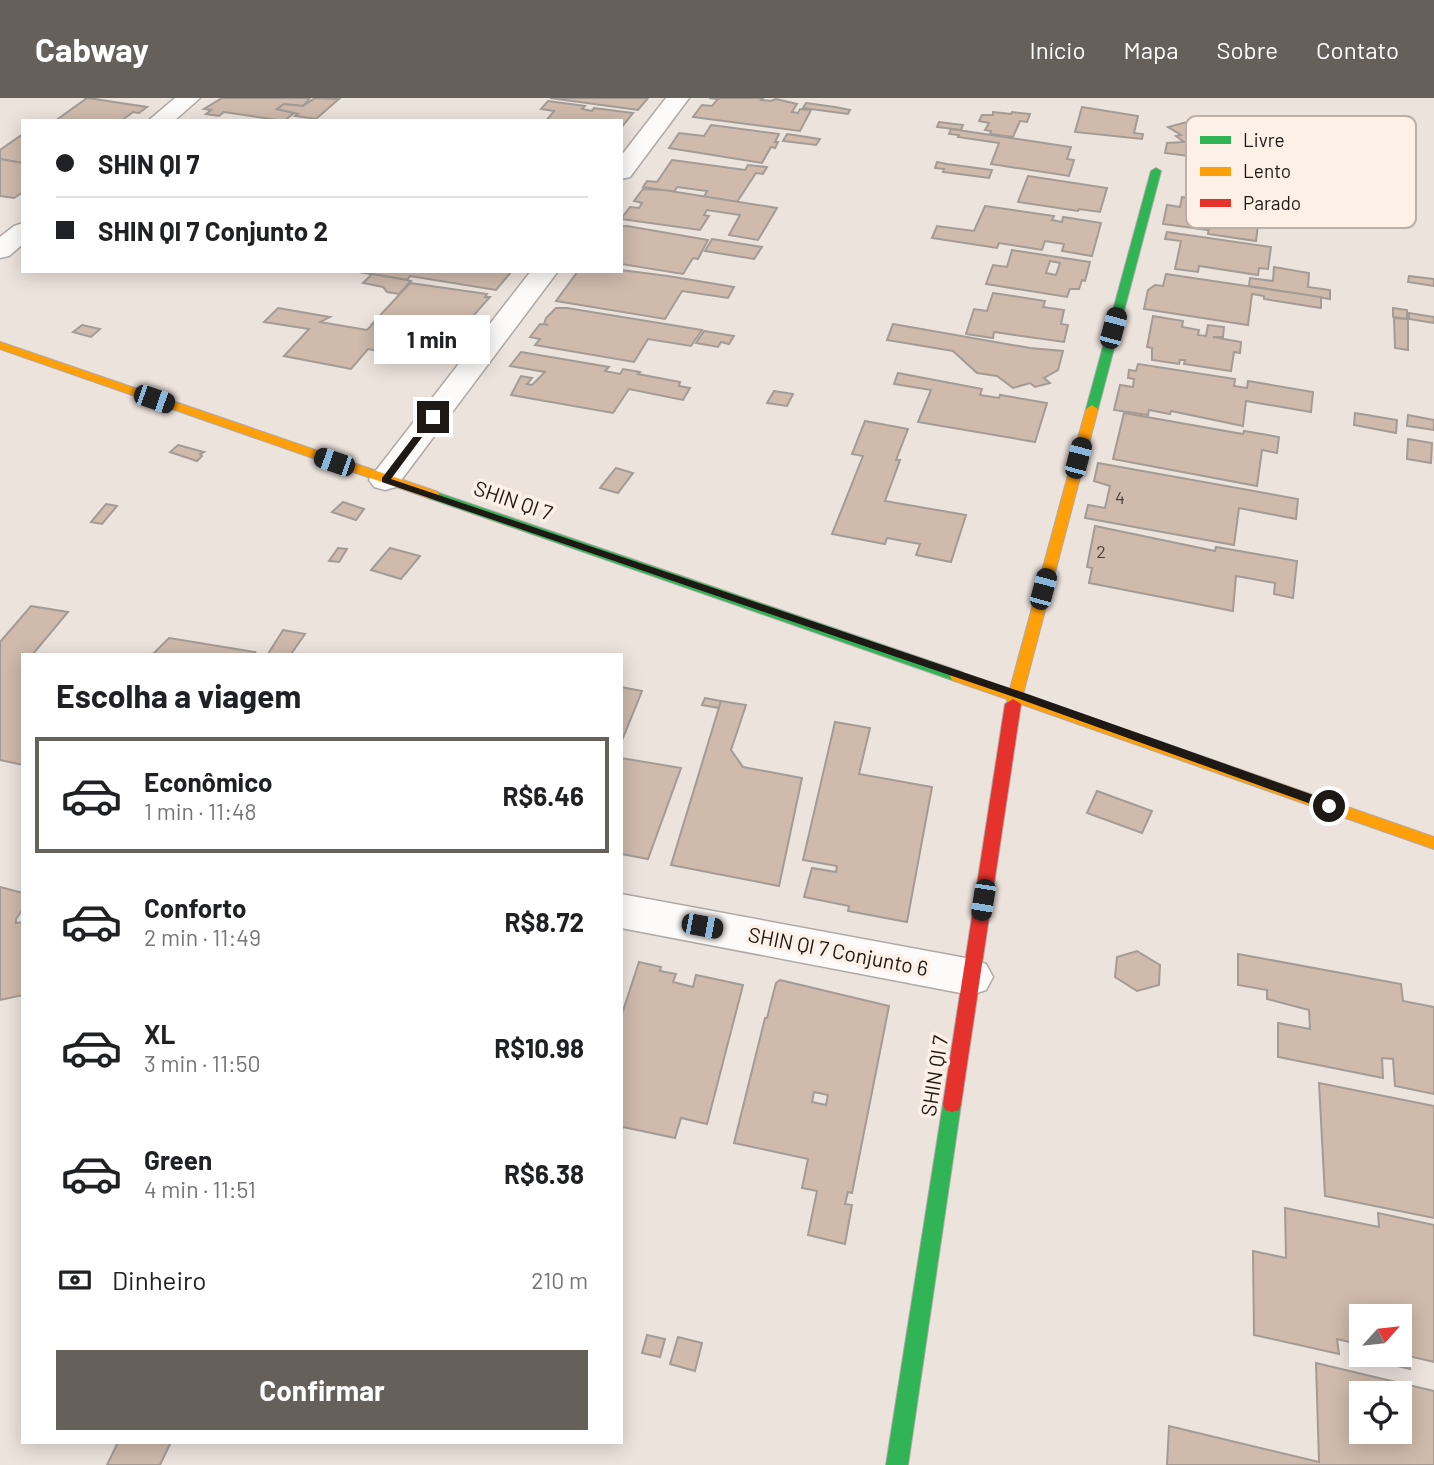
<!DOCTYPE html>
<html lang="pt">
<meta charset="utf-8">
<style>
:root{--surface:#fff;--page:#f2f2f2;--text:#202124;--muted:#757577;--line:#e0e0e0;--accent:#66605b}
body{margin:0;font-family:Barlow,sans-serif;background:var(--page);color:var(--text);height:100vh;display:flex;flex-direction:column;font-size:26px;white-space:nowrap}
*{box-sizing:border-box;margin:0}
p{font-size:23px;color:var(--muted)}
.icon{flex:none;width:38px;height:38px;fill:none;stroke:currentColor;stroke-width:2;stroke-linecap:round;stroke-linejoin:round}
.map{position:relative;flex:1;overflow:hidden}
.drawer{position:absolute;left:21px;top:555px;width:602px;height:791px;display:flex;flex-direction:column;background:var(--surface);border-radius:0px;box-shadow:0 4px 18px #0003}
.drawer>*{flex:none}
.hud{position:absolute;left:21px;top:21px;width:602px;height:154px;border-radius:0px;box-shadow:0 4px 18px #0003;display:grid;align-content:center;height:154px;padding:0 35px;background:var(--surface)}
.needle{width:46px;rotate:63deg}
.tools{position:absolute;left:1349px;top:1206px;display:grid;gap:14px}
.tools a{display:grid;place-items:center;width:63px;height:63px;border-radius:0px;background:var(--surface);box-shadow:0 4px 18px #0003;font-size:35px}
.end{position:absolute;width:32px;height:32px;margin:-16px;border:9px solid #1e1915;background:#fff;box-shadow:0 0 0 4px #fff}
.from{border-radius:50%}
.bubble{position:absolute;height:49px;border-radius:0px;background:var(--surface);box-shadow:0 4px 18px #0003;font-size:23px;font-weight:700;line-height:49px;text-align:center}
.car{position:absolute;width:21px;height:42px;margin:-21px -10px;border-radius:9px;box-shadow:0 0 5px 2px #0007;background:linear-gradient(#222 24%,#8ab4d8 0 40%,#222 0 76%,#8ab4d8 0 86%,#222 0)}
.hud b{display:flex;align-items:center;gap:24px;height:66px;font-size:26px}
.hud b+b{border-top:2px solid var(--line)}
.hud i{width:18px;height:18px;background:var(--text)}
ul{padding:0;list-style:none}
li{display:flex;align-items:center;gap:21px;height:116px;margin:0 14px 10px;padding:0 21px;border:4px solid transparent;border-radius:0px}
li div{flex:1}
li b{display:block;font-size:26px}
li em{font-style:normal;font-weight:700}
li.current{border-color:var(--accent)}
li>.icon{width:63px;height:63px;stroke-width:1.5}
h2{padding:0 35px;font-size:32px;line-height:84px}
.pay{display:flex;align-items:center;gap:18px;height:77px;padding:0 35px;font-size:26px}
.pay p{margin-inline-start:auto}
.button{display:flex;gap:14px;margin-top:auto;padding:14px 35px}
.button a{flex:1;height:80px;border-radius:0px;background:var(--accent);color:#fff;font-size:28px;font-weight:700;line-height:80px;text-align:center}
header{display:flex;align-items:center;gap:42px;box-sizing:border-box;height:98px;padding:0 35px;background:var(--accent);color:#fff}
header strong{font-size:33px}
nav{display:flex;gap:38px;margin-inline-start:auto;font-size:24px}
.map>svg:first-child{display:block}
.building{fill:#cfbaac;stroke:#a29b96;stroke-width:2;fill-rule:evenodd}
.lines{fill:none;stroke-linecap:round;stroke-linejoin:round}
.street-casing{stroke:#b0a9a5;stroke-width:3}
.fast-casing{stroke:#b0a9a5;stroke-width:2}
.slow-casing{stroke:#b0a9a5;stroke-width:2}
.jam-casing{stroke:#b0a9a5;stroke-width:2}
.street{fill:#fcfbfa;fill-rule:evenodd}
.fast{fill:#30b455;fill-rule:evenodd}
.slow{fill:#ff9f0a;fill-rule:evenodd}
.jam{fill:#e5322d;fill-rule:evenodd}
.route{fill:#1e1915}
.labels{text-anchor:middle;stroke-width:7;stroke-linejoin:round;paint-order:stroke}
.number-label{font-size:18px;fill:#4a413b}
.street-label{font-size:21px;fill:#1e1915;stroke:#fdf0e7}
.key{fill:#fdf0e7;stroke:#bab0a8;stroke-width:2}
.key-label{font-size:19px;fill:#1e1915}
</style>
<header>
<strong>Cabway</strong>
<nav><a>Início</a><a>Mapa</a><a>Sobre</a><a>Contato</a></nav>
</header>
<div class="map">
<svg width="1434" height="1367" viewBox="0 0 1434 1367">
<rect width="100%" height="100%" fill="#ede3dd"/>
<!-- building -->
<g class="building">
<polygon points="87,0 88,0 147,9 139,15 133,14 121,23 55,23"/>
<polygon points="222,0 310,0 303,8 284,6 277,11 294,15 284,23 224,14 219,18 206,16 211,12 204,11"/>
<polygon points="315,0 339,1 316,21 295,18 298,16 277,11 284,6 303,8"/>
<polygon points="550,0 648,0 638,12"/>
<polygon points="709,0 763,0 761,2 771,3 776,1 797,6 792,14 798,15 800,11 811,12 800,33 693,19 702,7 712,8 718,1"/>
<polygon points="548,3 585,8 582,11 592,13 594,10 633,15 621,30 621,23 546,23 554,13 541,11"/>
<polygon points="806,5 835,9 850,12 848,16 803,10"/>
<polygon points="1082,9 1138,18 1134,35 1143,36 1142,41 1075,34"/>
<polygon points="993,14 1011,16 1012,14 1030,16 1027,24 1020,23 1013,39 990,36 991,33 985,32 989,25 979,23 982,17 993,17"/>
<polygon points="939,24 963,27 961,32 937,29"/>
<polygon points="1187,24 1201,32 1225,25 1262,47 1217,59 1210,55 1205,56 1200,53 1205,52 1194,47 1190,48 1188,58 1165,55 1167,45 1184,44 1176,38 1181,37 1168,29"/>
<polygon points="711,27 779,36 775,44 778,44 775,50 771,49 762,65 669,50 679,35 704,38"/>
<polygon points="951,31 1071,49 1067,61 1074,62 1069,78 991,66 999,45 958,39 959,37 949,36"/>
<polygon points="23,36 23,65 0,61 0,52"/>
<polygon points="787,36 820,41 816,47 783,43"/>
<polygon points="0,61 23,65 23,94 14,100 0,98"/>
<polygon points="672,62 745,72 748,67 767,69 763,76 756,75 737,104 704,99 707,93 677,89 674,94 643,89 647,83 657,84"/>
<polygon points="937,64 947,66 992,72 989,80 943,74 944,71 935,70"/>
<polygon points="1028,78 1107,90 1100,114 1079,111 1078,113 1018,104"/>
<polygon points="643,91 664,92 777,110 758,142 729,137 740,117 707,112 704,117 709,118 700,132 621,121 630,109 639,110 642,105 634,103"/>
<polygon points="1182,99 1329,119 1329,128 1259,118 1256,143 1208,136 1210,122 1207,132 1163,126 1167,107 1180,109"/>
<polygon points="985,108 1054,118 1052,122 1062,124 1063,119 1101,125 1092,158 1062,153 1064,146 1045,143 1042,152 999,145 997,150 932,140 937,128 974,133"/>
<polygon points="621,128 627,128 708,142 698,161 693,160 683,176 621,166"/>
<polygon points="1167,134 1271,149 1268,171 1259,170 1258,177 1199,168 1198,174 1175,171 1181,143 1165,141"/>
<polygon points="712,141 762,149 754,161 705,153"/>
<path d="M1012 152 1018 153 1090 164 1085 183 1082 182 1079 191H1070L1067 199 986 186 993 167 1007 169ZM1050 163 1060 165 1056 177 1046 175Z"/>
<polygon points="1274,169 1309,175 1308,189 1330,192 1330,201 1249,188 1250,180 1273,183"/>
<polygon points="621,172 668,178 734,189 728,200 682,193 665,221 556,203 578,173"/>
<polygon points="353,173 512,173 496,192 410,178 407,182"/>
<polygon points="372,176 407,182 411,183 399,196 387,194 383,189 363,185"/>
<polygon points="1166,176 1321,199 1321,210 1264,201 1264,198 1252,196 1248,227 1144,211 1148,192 1155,187 1163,188"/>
<polygon points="1409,178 1434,181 1434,188 1408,184"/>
<polygon points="410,185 487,196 485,199 490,199 466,226 456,224 451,230 443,229 440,233 396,225 392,229 372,226"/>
<polygon points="993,195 1045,203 1043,209 1064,212 1061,226 1068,227 1064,244 994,234 993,240 966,236 974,211 987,213"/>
<polygon points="278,210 330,219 320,224 367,232 373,226 409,232 390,255 368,251 351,271 284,258 309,231 264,224"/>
<polygon points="556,210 567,210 702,232 691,248 648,241 634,264 535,247 540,241 530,239 540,226 548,227 544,226 546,220"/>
<polygon points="1393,210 1407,212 1407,221 1393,219"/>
<polygon points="1409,215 1434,219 1434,225 1409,221"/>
<polygon points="1153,218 1183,223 1182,229 1199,232 1198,237 1206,238 1208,227 1224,229 1223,239 1213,239 1241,244 1240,255 1234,254 1231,273 1184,266 1185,262 1180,262 1179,266 1152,262 1152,250 1147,249"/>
<polygon points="1394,220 1408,221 1408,252 1395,250"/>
<polygon points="893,226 1030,250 1063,253 1058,272 1044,280 1050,285 1035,289 1030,285 1013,290 997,278 977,275 953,253 887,242"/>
<polygon points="82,227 100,231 91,239 73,234"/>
<polygon points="704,233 734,238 729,246 721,244 718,249 696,245"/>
<polygon points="521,254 609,269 605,273 620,276 623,271 640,274 638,276 680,284 679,288 690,290 683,302 629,291 613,315 511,297 521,278 532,280 527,286 532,287 545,274 510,268"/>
<polygon points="1138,266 1235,281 1234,288 1247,290 1248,283 1313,294 1311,314 1246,303 1243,328 1171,313 1170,316 1149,312 1148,317 1114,312 1120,287 1133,289 1134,281 1128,280 1129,272 1136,273"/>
<polygon points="898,275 982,291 980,297 999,300 1000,297 1047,305 1035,344 918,324 931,292 894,286"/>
<polygon points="774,293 793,296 787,308 767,305"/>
<polygon points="1124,315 1243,336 1244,333 1279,339 1277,355 1262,352 1257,388 1113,361"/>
<polygon points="1355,315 1397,322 1396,335 1354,327"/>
<polygon points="1408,317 1434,322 1434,332 1407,328"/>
<polygon points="865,323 908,331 896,362 900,362 885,403 966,417 951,464 916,457 920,446 887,440 885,446 832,436 863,358 852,356"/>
<polygon points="1408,341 1432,345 1431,365 1407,361"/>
<polygon points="178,347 204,354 200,356 202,358 197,363 170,354"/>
<polygon points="1098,365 1298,401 1296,421 1239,410 1234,447 1085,420 1088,407 1105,410 1110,388 1094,383"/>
<polygon points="616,370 633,375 618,395 600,390"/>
<polygon points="343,404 364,411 356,422 332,414"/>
<polygon points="106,406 117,408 102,426 91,424"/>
<polygon points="1095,428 1215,453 1216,449 1297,463 1293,500 1274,496 1275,485 1236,478 1233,513 1089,485 1092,470 1087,469"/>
<polygon points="338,450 347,451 339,464 329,463"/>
<polygon points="390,450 420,458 401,481 371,472"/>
<polygon points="31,508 68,514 33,556 23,556 23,667 0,662 0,544"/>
<polygon points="283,532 305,536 291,556 268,556"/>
<polygon points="169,540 255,554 253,556 153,556"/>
<polygon points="621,589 642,593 621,645"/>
<polygon points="705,600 721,603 719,610 702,607"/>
<polygon points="721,603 746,607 731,652 743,669 802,680 779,788 671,767"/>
<polygon points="835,624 870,630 859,676 932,689 907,824 848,813 849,808 804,799 812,770 836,774 837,768 803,762"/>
<polygon points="621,660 681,670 648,761 621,756"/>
<polygon points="1097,693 1152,713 1142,735 1087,715"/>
<polygon points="0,789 23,795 23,811 16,821 16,825 23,824 23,897 0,902"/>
<polygon points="1137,853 1160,867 1159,887 1137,893 1115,879 1117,859"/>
<polygon points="1238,856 1401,886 1403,903 1434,909 1434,996 1395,988 1393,961 1382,960 1383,980 1278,959 1278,925 1310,931 1309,912 1267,901 1267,892 1238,887"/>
<polygon points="639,864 661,869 660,873 676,876 673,884 693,889 696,877 743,887 707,1026 681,1020 675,1040 623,1029 621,1034 621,919"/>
<path d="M780 882 889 908 852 1095 848 1094 845 1106 852 1107 845 1146 808 1137 817 1093 802 1090 808 1061 734 1045 765 920H767L776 885ZM814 994 828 997 826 1007 812 1004Z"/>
<polygon points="1319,985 1434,1008 1434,1120 1325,1098"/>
<polygon points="1285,1110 1379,1129 1378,1115 1434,1127 1434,1264 1409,1258 1410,1271 1375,1263 1374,1256 1400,1256 1400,1218 1362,1218 1362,1247 1337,1241 1339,1256 1254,1237 1253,1153 1286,1160"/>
<polygon points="647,1237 665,1241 660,1259 642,1255"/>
<polygon points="678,1239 702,1245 695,1273 670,1266"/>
<path d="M1316 1265 1434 1293V1367H1167L1169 1328 1319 1364ZM1362 1295H1400V1334H1362Z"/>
<polygon points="118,1344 171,1344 160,1367 107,1367"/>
</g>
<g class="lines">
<defs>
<g id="street">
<polygon points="175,0 200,0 174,23 148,23"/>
<polygon points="666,0 689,0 630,79 621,81 621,58"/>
<polygon points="23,125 23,146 9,158 0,160 0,139 14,128"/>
<polygon points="531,173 558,173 396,389 385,392 374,389 369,382 374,375"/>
<polygon points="621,796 971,861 986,866 993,879 986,892 971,897 621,830"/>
</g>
<g id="fast">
<polygon points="1156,70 1161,73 1098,311 1096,314 1088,314 1086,311 1151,73"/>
<polygon points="433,393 962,574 964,578 957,583 952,582 428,400 427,397"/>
<polygon points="952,998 959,1000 961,1006 908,1367 886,1367 943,1006 945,1000"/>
</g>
<g id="slow">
<polygon points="0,244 438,394 439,397 433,401 428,400 0,251"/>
<polygon points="1092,307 1098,311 1023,596 1434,739 1434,751 1021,606 1018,610 1008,610 1007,601 952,582 950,578 957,573 1010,591 1086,311"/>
</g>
<polygon id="jam" points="1013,601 1021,606 961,1006 959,1012 952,1014 945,1012 943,1006 1005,606"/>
</defs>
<!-- street casing -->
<use href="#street" class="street-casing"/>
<!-- fast casing -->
<use href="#fast" class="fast-casing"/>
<!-- slow casing -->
<use href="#slow" class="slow-casing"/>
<!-- jam casing -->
<use href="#jam" class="jam-casing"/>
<!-- street -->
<use href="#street" class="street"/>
<!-- fast -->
<use href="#fast" class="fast"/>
<!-- slow -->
<use href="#slow" class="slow"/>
<!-- jam -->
<use href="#jam" class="jam"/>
</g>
<!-- route -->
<polygon class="route" points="430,317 437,319 391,381 1019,593 1333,704 1335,708 1329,712 1325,711 1011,598 382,384 382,380"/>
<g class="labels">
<!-- number labels -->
<g class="number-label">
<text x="1120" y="406">4</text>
<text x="1101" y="460">2</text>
</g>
<!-- street labels -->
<g class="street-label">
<text transform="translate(513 403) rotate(19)" y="7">SHIN QI 7</text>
<text transform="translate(838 854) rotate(11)" y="7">SHIN QI 7 Conjunto 6</text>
<text transform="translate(935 978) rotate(-81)" y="7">SHIN QI 7</text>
</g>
</g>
<!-- legend -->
<rect x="1186" y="18" width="230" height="112" rx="10" class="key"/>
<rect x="1200" y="38" width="31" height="8" fill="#30b455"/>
<rect x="1200" y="69" width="31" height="9" fill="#ff9f0a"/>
<rect x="1200" y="101" width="31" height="8" fill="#e5322d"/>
<g class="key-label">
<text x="1243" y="49">Livre</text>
<text x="1243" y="80">Lento</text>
<text x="1243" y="112">Parado</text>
</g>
</svg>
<div class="tools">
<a><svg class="needle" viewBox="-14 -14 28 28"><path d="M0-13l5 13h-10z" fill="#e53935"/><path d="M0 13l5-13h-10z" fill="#757577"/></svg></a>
<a><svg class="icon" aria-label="locate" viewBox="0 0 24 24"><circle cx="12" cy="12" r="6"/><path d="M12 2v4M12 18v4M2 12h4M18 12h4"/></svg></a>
</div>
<i class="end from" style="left:1329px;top:708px"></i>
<i class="end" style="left:433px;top:319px"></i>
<div class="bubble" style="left:374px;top:217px;width:116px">1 min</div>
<i class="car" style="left:1113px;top:230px;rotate:15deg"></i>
<i class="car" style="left:154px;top:301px;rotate:109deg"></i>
<i class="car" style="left:1078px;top:360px;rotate:15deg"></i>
<i class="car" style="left:334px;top:364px;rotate:289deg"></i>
<i class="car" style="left:1043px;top:491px;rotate:15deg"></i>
<i class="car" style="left:983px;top:802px;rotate:189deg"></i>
<i class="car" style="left:702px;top:828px;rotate:101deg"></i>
<div class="hud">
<b><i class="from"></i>SHIN QI 7</b>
<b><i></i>SHIN QI 7 Conjunto 2</b>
</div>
<section class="drawer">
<h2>Escolha a viagem</h2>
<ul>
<li class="current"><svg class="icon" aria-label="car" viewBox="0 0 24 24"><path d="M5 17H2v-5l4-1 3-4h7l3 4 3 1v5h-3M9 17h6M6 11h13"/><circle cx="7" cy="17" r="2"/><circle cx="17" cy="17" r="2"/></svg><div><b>Econômico</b><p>1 min · 11:48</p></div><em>R$6.46</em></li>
<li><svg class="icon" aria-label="car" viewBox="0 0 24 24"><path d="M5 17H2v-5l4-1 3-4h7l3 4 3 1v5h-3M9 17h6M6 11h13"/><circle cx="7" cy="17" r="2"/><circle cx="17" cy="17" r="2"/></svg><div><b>Conforto</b><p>2 min · 11:49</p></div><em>R$8.72</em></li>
<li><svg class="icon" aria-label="car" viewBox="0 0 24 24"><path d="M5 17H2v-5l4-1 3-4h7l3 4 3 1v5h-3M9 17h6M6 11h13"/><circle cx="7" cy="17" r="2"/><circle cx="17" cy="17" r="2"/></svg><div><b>XL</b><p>3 min · 11:50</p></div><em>R$10.98</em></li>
<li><svg class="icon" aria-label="car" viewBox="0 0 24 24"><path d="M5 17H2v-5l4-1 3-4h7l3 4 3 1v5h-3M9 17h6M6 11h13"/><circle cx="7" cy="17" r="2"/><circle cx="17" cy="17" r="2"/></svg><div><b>Green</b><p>4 min · 11:51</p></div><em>R$6.38</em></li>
</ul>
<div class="pay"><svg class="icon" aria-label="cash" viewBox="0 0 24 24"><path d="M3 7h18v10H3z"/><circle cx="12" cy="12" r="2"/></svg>Dinheiro<p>210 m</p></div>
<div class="button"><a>Confirmar</a></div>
</section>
</div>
